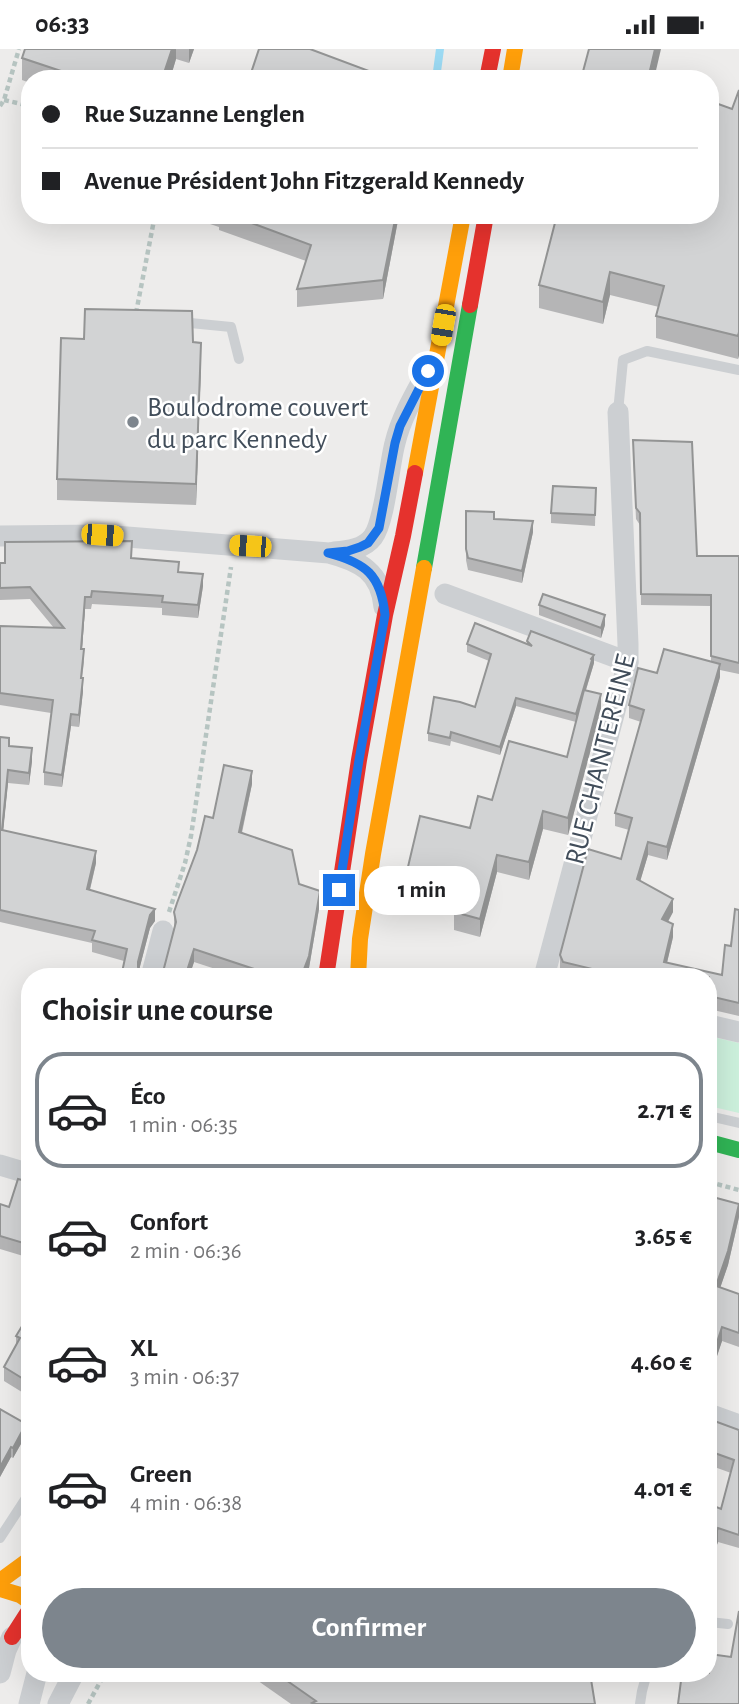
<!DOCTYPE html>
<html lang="fr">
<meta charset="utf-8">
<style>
:root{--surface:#fff;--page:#f6f6f6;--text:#202124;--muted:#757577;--line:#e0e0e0;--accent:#7d858d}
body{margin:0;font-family:"Alegreya Sans",sans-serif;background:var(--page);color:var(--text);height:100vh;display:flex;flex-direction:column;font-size:26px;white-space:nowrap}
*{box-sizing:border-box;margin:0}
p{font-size:23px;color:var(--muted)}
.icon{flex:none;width:38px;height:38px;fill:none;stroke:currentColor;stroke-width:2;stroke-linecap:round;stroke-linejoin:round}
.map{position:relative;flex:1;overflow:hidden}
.side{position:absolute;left:21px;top:919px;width:696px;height:714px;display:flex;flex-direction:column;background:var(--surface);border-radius:28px;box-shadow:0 7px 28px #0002}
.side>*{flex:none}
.guide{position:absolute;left:21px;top:21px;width:698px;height:154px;border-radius:28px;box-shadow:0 7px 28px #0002;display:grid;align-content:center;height:154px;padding:0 21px;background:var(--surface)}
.end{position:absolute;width:32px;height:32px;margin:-16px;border:9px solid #1a73e8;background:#fff;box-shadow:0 0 0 4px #fff}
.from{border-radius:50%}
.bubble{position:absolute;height:49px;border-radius:24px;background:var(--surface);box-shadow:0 7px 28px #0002;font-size:23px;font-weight:600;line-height:49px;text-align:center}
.car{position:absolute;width:21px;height:42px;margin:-21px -10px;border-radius:9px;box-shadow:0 0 5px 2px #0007;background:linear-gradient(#f5c518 24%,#345 0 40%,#f5c518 0 76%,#345 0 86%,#f5c518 0)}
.guide b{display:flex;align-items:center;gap:24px;height:66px;font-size:26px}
.guide b+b{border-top:2px solid var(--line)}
.guide i{width:18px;height:18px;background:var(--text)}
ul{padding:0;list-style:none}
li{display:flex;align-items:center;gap:21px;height:116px;margin:0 14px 10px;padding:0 7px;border:4px solid transparent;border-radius:28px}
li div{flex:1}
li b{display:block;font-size:26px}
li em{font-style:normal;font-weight:600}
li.on{border-color:var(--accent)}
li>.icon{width:63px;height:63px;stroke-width:1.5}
h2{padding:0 21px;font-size:32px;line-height:84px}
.primary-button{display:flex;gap:14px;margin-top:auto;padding:14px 21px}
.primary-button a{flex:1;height:80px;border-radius:42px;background:var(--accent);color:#fff;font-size:28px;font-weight:600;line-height:80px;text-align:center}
.status{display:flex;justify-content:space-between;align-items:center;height:49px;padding:0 35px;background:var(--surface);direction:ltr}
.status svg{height:19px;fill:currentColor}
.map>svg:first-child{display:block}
.green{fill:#ccf0dc}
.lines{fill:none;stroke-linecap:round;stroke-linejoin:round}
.stream{stroke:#9cdaf3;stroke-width:8}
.path{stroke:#b6c4c1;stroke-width:4.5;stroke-dasharray:5 3.5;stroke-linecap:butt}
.lane{stroke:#cccfd2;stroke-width:10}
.street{stroke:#cccfd2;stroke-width:21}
.fast{stroke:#30b455;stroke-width:16}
.slow{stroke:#ff9f0a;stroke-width:16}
.jam{stroke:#e5322d;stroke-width:16}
.wall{fill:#b5b5b6}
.shaded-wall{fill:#939494}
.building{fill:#d2d3d4;stroke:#939494;stroke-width:2}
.route{stroke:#1a73e8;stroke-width:9}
.poi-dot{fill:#7d858d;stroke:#fff;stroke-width:2.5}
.labels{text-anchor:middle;stroke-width:5;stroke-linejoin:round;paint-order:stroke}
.poi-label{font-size:28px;fill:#414d5a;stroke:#fff;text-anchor:start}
.street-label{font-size:28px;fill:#414d5a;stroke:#fff}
</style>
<div class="status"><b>06:33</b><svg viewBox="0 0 49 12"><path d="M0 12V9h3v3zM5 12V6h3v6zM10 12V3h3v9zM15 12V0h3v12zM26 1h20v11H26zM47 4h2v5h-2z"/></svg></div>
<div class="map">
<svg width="739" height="1655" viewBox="0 0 739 1655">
<rect width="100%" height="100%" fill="#edeceb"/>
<!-- green -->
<polygon class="green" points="709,987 739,994 739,1064 709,1057"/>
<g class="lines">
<!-- stream -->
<polyline class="stream" points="436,30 440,0"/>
<!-- path -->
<g class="path">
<polyline points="4,51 30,57"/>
<polyline points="0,57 4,51 19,0"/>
<polyline points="136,264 155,166"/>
<polyline points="169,863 185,814 191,787 231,518"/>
<polyline points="709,1133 739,1141"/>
<polyline points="88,1655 105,1624"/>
</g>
<!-- lane -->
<g class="lane">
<polyline points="180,273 231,278 239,310"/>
<polyline points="618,363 623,311 647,302 739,321"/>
<polyline points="709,1067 739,1074"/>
<polyline points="0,1489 30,1443"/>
<polyline points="709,1573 728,1575"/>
<polyline points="640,1655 642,1642 647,1624"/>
</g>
<!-- street -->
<g class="street">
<path d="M0 487 102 486 329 504C360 512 381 523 384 558"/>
<path d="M334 503C348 502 364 500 373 488 385 472 389 416 395 394 401 369 414 347 426 325"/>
<polyline points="445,545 628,613"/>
<polyline points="151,928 163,882"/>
<polyline points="544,928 628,613 628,595 618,363"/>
<polyline points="709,976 739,983"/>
<polyline points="0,1116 30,1125"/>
<polyline points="709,1365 739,1376"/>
<polyline points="0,1624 6,1601 12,1588"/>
<polyline points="29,1655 37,1624"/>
<polyline points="58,1655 74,1624"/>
</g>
<!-- fast -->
<g class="fast">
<polyline points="424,519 470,256"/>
<polyline points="709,1093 739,1101"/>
</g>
<!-- slow -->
<g class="slow">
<polyline points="510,30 515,0"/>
<polyline points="415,424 463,166"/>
<polyline points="358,928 360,890 373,805 424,519"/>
<polyline points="0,1532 30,1510"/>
<polyline points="0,1540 20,1546 30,1553"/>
</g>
<!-- jam -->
<g class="jam">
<polyline points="487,30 493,0"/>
<polyline points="470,256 486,166"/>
<polyline points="326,928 359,711 385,566 403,487 415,424"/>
<polyline points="12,1588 30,1560"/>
</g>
</g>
<!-- wall -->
<g class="wall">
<polygon points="25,0 194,0 189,14 176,10 170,30 30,30 30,34 22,31 22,9"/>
<polygon points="739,41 739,306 738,310 656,289 656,267 659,258 610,246 603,275 539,259 539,236 676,170 676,166 710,166 732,60"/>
<polygon points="204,166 399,166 383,250 297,258 297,240 306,212 219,181 219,178 204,173"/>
<polygon points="201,315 196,456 57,451 57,430"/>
<polygon points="633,402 697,507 739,507 739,625 720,621 720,628 667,811 648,806 640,832 673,863 668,873 673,888 667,914 722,926 739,861 739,967 709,960 709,928 568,928 563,926 560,919 560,906 621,810 629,781 615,777 615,764 641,673 629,669 629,656 657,624 711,612 711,557 641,556 640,476 636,470"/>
<polygon points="596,439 595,477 551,474 551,464"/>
<polygon points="466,462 494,470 533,483 522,534 468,521 466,511"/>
<polygon points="132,509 179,523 203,537 198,569 162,566 162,559 92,555 91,560 85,560 82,600 84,613 82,629 83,642 79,678 71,677 62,738 44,736 44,723 51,664 0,656 0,577 54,579 30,550 0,551 0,514"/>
<polygon points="539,556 605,576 601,589 539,566"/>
<polygon points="527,592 594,614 586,641 601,662 568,786 543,780 529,831 497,823 480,888 454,881 454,863 457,852 407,839 407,822 470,779 492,751 567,708 576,673 516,657 500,706 451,692 450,697 428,692 428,684 475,658 489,612 467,603 467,595 527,595"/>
<polygon points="0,688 9,697 32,712 29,736 8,734 3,781 96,814 90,841 155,872 150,879 139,921 121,928 124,912 92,903 92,894 0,873"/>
<polygon points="252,735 242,784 320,854 309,919 306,928 240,928 194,913 189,928 155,928 160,925 164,919 174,878 174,863 213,769"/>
<polygon points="30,1124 30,1209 0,1200 0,1155 9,1158"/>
<polygon points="709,1147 739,1155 739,1168 728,1216 720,1239 739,1245 739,1298 722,1292 709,1331"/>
<polygon points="30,1264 30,1348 4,1332 4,1318 16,1296 16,1287"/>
<polygon points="0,1360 26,1386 13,1409 11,1408 0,1428"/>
<polygon points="709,1370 739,1381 739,1499 718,1493 709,1517 709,1455 721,1460 731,1424 709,1416"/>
<polygon points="247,1624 590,1624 595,1655 291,1655"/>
</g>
<!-- shaded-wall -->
<g class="shaded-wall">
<polygon points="172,0 176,0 176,10 170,30 162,30"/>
<polygon points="189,0 194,0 189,14"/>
<polygon points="655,0 661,0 654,30 648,30"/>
<polygon points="396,166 399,166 383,250 383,231"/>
<polygon points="610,223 610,246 603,275 603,253"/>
<polygon points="739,283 739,306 738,310 738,287"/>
<polygon points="201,294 201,315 196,456 196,435"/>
<polygon points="533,472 533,483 522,534 522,522"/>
<polygon points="203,525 203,537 198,569 198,556"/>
<polygon points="85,548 85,560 81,613 81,600"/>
<polygon points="605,566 605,576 601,589 601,579"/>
<polygon points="594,606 594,614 576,673 576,665 591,610"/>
<polygon points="720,615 720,628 667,811 667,798"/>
<polygon points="83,629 83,642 79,678 79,666"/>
<polygon points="601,645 601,662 568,786 568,769"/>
<polygon points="516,649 516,657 500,706 500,698"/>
<polygon points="71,665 71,677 62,738 62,726"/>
<polygon points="32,699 32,712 29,736 29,724"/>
<polygon points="8,721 8,734 2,794 2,781"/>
<polygon points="252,722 252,735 239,795 239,783"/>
<polygon points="543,762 543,780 529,831 529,813"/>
<polygon points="648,793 648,806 637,843 637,830"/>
<polygon points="96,802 96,814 87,852 87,840"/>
<polygon points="497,806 497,823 480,888 480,870"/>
<polygon points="320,842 320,854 309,919 306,928 301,928"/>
<polygon points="673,850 673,863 662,883 662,870"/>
<polygon points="155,860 155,872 150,879 138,925 138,913 150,866"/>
<polygon points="673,875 673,888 664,926 664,913"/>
<polygon points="194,900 194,913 189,928 185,928"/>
<polygon points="739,1155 739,1168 728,1216 716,1251 716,1237"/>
<polygon points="722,1278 722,1292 709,1331 709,1318"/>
<polygon points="26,1375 26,1386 13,1409 13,1399"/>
<polygon points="11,1398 11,1408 0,1428 0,1418"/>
<polygon points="718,1479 718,1493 709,1517 709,1504"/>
<polygon points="629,1624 636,1624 629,1633"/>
</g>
<!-- building -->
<g class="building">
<polygon points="25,0 172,0 162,30 85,30 22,9"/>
<polygon points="259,0 310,0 385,28 384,30 249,30"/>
<polygon points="589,0 655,0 648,30 581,30"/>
<polygon points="739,41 739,283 738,287 656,267 664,237 610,223 603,253 539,236 557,166 662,166 685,173 682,166 710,166 710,52 732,60"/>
<polygon points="230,166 396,166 383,231 297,240 311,196"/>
<polygon points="85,260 192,262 193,293 201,294 196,435 57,430 61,289 84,290"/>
<polygon points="633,391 692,393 697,507 739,507 739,614 711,607 711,546 641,545 640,464 636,459"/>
<polygon points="553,437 596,439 595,466 551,464"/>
<polygon points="466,462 494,463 494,470 533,472 522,522 468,509 466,500"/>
<polygon points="132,492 131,509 179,513 178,523 203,525 198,556 162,553 163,547 92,542 91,548 85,548 81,600 84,600 81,629 83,629 79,666 71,665 62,726 44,723 53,651 0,644 0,577 64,579 30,538 0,539 0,514 5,514 5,493"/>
<polygon points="543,545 605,566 601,579 539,556"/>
<polygon points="475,574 532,597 527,592 531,582 594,606 591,610 592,611 576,665 516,649 500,698 451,683 450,689 428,684 434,648 460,653 475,658 491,605 467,595"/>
<polygon points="664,600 720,615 667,798 648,793 637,830 673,850 662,870 673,875 664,913 722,926 725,896 731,897 735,860 739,861 739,954 709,947 709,928 625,928 563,913 560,906 588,800 621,810 632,769 615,764 644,661 629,656 638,619 657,624"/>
<polygon points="584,641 601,645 568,769 543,762 529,813 497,806 480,870 454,863 461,836 407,822 420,767 470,779 478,747 492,751 509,692 567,708"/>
<polygon points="0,688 9,689 9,697 32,699 29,724 8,721 2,781 96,802 87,840 155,860 150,866 138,913 138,918 141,924 147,928 121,928 127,900 92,891 95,882 0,861"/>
<polygon points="224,716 252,722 239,783 292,801 299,835 320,842 309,907 301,928 265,928 266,924 194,900 185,928 155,928 160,925 164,919 176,873 174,863 177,854 197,801 205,767 213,769"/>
<polygon points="28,1124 30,1124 30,1196 0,1187 0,1155 9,1158 18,1130 26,1132"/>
<polygon points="709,1147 739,1155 728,1202 716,1237 739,1245 739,1284 722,1278 709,1318"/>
<polygon points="30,1264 30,1334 4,1318 20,1289 16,1287"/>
<polygon points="0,1360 26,1375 13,1399 11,1398 0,1418"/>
<polygon points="709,1370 739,1381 739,1486 718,1479 709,1504 709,1455 721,1460 734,1411 709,1402"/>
<polygon points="739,1562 739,1655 678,1655 682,1624 709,1624 709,1605 731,1608"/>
<polygon points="276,1624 590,1624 595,1655 314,1655 312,1654 316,1652"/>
</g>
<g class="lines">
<!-- route -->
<path class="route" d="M339 841 359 711 385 566C381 526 366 514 328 504L348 502 360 498 368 494 379 479 395 394 400 377 428 322"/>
</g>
<!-- markers -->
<circle class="poi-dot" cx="133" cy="373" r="7"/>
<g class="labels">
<!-- poi labels -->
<g class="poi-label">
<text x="147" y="367">Boulodrome couvert<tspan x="147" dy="32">du parc Kennedy</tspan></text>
</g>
<!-- street labels -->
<g class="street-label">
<text transform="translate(599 710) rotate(-76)" y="10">RUE CHANTEREINE</text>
</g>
</g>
</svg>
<i class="end from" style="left:428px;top:322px"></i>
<i class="end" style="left:339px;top:841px"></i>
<div class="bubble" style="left:364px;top:817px;width:116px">1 min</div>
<i class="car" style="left:443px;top:276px;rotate:190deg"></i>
<i class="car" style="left:102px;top:486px;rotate:94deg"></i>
<i class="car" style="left:250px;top:497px;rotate:274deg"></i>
<div class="guide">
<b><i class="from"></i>Rue Suzanne Lenglen</b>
<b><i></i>Avenue Président John Fitzgerald Kennedy</b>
</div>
<section class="side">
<h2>Choisir une course</h2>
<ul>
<li class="on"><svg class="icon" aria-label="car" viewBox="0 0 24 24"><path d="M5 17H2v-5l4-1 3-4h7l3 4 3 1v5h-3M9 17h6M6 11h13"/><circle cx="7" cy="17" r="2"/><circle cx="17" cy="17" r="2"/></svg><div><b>Éco</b><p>1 min · 06:35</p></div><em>2.71 €</em></li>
<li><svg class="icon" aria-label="car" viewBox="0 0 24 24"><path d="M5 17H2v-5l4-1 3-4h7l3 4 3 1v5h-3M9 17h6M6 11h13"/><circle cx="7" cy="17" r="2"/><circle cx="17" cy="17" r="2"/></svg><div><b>Confort</b><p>2 min · 06:36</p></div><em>3.65 €</em></li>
<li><svg class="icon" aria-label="car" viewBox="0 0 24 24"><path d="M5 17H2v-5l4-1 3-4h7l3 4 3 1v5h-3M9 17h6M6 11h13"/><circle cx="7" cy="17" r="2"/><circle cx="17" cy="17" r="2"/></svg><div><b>XL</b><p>3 min · 06:37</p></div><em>4.60 €</em></li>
<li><svg class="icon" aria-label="car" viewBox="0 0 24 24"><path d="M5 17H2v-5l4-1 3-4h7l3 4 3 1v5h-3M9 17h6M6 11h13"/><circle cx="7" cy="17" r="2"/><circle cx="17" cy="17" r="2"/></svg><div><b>Green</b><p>4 min · 06:38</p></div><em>4.01 €</em></li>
</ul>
<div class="primary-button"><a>Confirmer</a></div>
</section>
</div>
